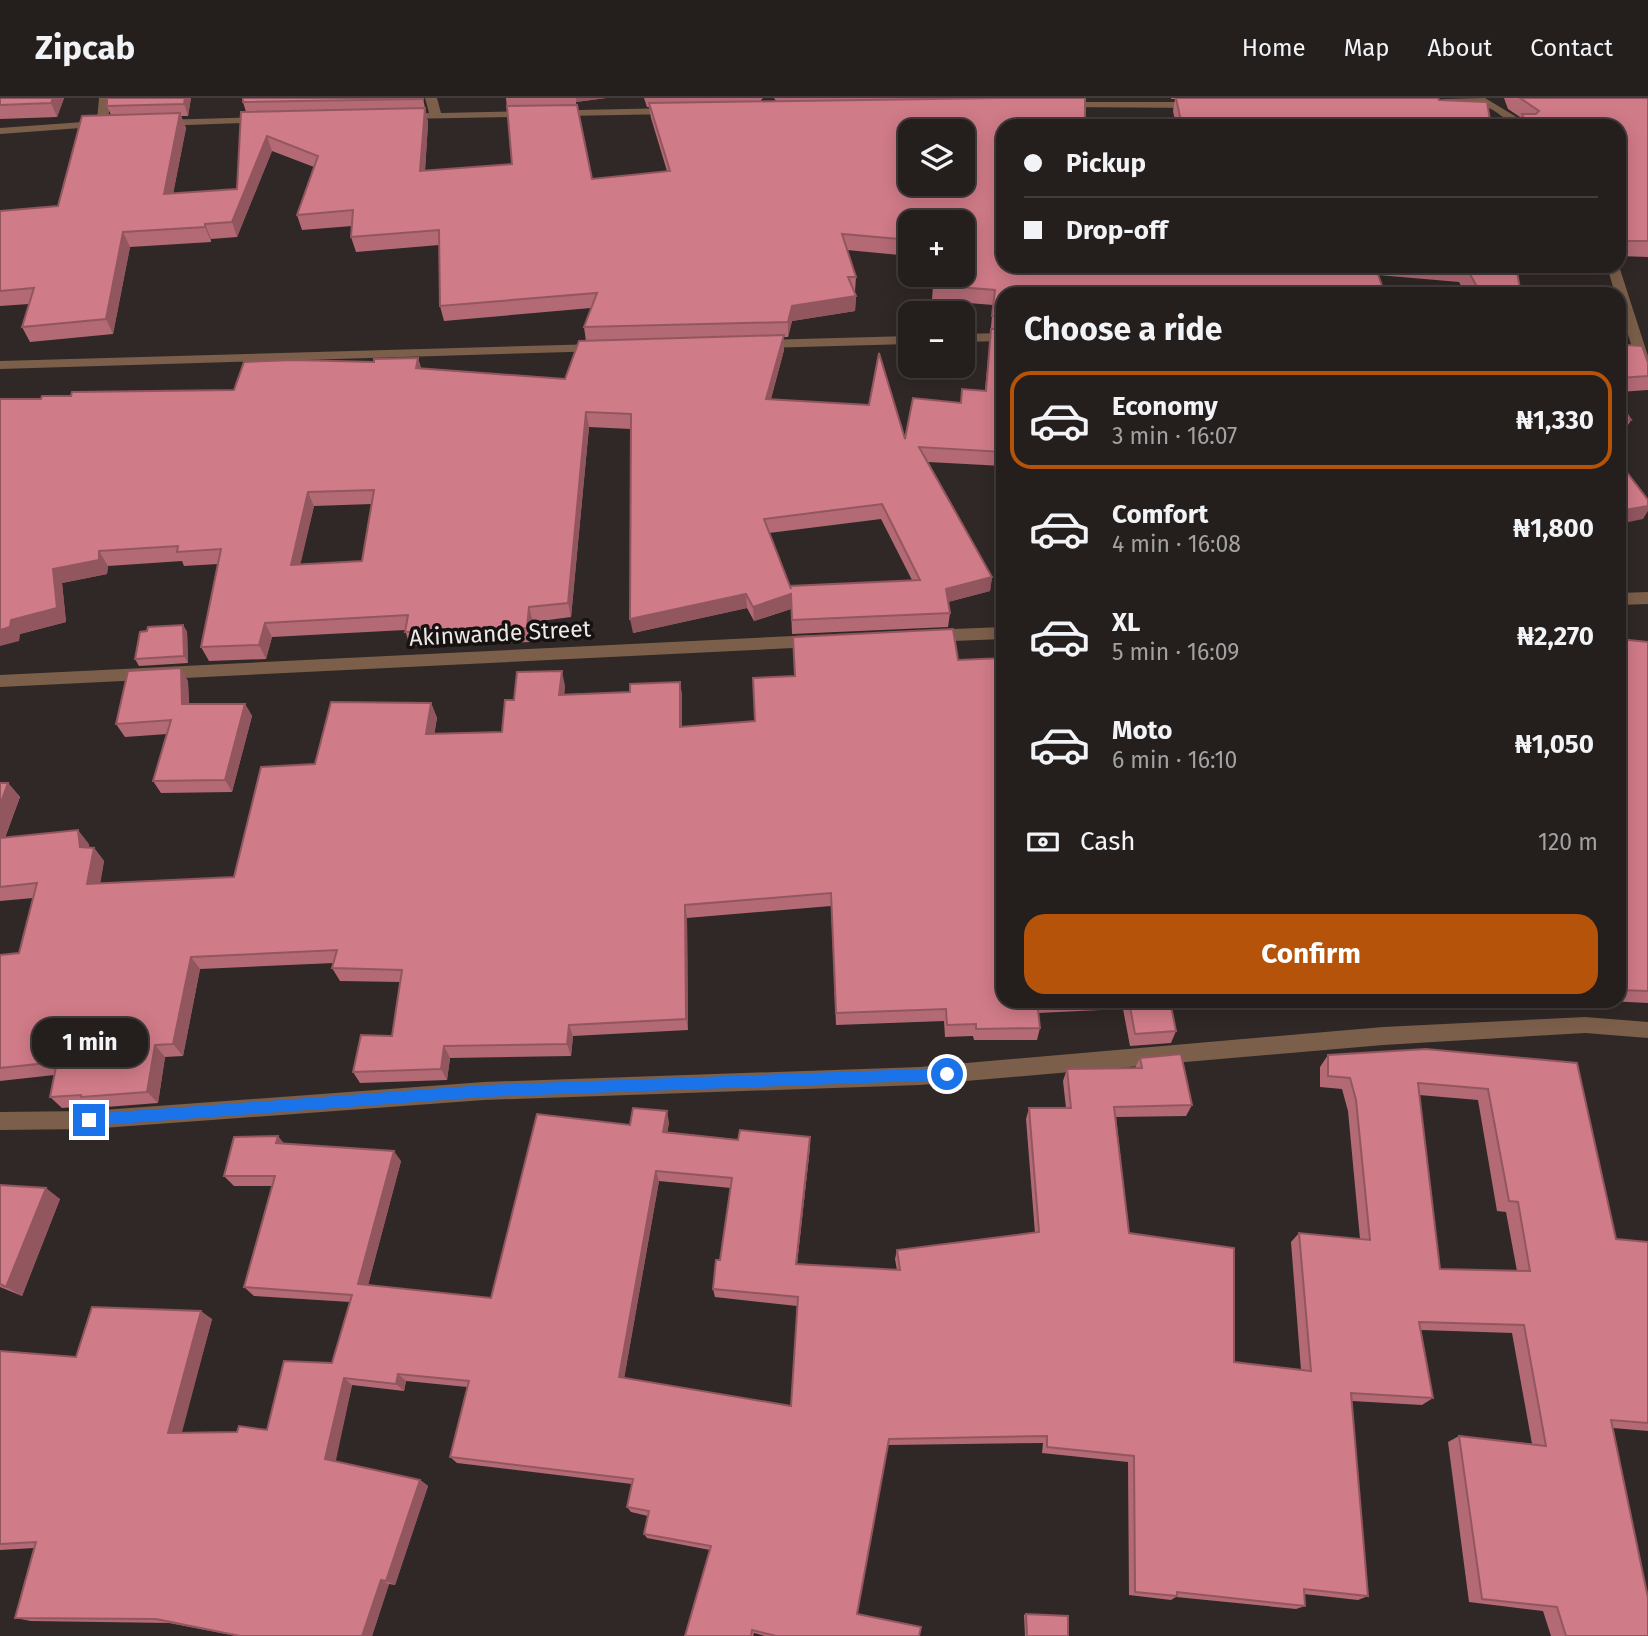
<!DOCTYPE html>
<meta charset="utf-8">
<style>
:root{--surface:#241e1c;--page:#2c2725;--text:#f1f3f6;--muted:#a3a2a3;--line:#413c3b;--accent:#b45309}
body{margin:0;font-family:"Fira Sans",sans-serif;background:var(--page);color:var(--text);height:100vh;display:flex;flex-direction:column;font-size:26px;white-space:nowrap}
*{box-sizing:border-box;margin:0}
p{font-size:23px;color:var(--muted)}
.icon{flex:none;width:38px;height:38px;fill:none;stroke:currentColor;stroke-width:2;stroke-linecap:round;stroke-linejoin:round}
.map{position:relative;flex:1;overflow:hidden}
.sheet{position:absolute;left:996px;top:189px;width:630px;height:721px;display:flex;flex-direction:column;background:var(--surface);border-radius:21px;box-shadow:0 4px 18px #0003,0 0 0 2px var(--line)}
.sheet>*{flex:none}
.banner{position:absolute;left:996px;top:21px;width:630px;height:154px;border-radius:21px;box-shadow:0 4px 18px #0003,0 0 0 2px var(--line);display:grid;align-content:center;height:154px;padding:0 28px;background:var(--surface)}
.buttons{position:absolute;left:898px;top:21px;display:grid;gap:14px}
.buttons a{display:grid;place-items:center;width:77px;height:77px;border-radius:14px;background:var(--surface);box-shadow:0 4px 18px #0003,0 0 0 2px var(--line);font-size:35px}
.end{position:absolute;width:32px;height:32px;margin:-16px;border:9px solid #1a73e8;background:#fff;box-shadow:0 0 0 4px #fff}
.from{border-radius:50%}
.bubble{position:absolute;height:49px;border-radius:21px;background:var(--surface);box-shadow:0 4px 18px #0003,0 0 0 2px var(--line);font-size:23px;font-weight:700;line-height:49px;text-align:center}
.banner b{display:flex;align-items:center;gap:24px;height:66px;font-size:26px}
.banner b+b{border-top:2px solid var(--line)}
.banner i{width:18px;height:18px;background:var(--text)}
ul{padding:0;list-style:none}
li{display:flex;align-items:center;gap:21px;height:98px;margin:0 14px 10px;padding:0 14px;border:4px solid transparent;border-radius:21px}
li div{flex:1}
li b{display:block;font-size:26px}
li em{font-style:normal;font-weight:700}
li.active{border-color:var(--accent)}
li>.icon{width:63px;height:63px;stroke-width:1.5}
h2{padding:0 28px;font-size:32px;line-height:84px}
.pay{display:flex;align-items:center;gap:18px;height:77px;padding:0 28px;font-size:26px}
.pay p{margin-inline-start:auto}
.button{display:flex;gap:14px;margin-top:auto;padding:14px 28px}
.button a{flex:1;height:80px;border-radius:21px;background:var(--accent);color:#fff;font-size:28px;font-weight:700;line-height:80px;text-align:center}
header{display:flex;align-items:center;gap:42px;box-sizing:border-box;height:98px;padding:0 35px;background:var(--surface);border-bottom:2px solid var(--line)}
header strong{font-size:33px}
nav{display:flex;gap:38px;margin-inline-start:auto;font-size:24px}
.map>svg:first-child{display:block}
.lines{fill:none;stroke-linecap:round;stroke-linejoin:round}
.minor{fill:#7b5f4a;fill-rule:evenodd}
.wall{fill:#b36a75;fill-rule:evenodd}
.shaded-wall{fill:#92565f}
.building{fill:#d07b88;stroke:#92565f;stroke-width:2;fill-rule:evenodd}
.route{fill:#1a73e8}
.labels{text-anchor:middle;stroke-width:7;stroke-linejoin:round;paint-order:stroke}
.street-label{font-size:23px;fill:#ede8e6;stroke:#151211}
</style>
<header>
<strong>Zipcab</strong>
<nav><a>Home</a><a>Map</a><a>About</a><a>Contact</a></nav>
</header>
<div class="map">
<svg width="1648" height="1538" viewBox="0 0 1648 1538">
<rect width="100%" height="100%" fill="#302826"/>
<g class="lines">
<!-- minor -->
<g class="minor">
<polygon points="99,0 111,0 107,28 0,36 0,30 97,23"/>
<polygon points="425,0 437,0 441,15 674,10 680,13 674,16 401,21 399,19 405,16 429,15"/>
<path d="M1485 0 1528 26 1530 28C1506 28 1498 10 1478 6 1465 4 1450 12 1439 4L1445 1Z"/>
<polygon points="1064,4 1197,4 1203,7 1197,10 1060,9 1058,7"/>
<polygon points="265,19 271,22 269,24 160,28 154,25 160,22"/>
<polygon points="1607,168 1619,168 1648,258 1648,283 1641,279 1619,207 1619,196 1615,196"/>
<polygon points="1003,235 1003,243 962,244 962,236"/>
<polygon points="910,238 910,246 763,250 756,246 763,242"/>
<polygon points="599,246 606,250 604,253 0,271 0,263"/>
<polygon points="1648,494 1648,506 1619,507 1619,495"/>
<polygon points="1003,529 1003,541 929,544 921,538 929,532"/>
<polygon points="814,537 822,543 814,549 0,589 0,577"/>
<polygon points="1585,919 1648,924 1648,940 1585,935 1383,947 920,987 484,1002 89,1031 0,1032 0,1014 89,1013 484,984 920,969 1383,929"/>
</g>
</g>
<!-- wall -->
<g class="wall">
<polygon points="0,0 64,0 57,19 0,21"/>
<path d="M191 0 188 18H181L186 30 173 96 237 91 246 14 243 4 423 0 428 25 425 73 512 66 506 0H606L576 4 592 81 667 73 651 20 649 9H647L644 0H763L761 2V4L776 3 774 0H1085L1003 28 1128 173 1157 168H1516L1521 196H1466L1459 184 1378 177 1385 196H1003V368L928 364 992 479 990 493 948 504 950 515 948 529 792 536 791 511 754 523 747 510 633 535 631 331 589 329 571 519 533 524 531 544 410 548 405 532 272 539 266 561 209 563 201 549 218 466 184 468 182 463 108 468 107 476 62 485 66 524 20 536 19 543 41 301 71 298 234 292 374 264 418 260 421 270 565 281 586 243 584 229 591 210 444 223 440 208 439 147 356 154 351 139 352 128 302 132 297 117 314 69 272 53 237 139 211 141V144L130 149 113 236 30 244 22 229 29 206 0 208V113L58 108 111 17 107 8ZM910 124H962L933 187 932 202 993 207 985 293 961 305 905 341 771 301 784 252V239H788L792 223 855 213 856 198 854 194H855L856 179 847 152 910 158ZM372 406 362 463 300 466 314 408ZM881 421 912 482 791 491 769 435Z"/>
<polygon points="1171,0 1438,0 1439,2 1491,28 1176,28 1173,13 1175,1 1171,1"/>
<polygon points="1504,0 1648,0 1648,159 1619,158 1619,28 1517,28 1520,19 1508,11"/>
<polygon points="1619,237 1626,247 1648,265 1648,292 1619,294"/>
<polygon points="1619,304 1631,322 1622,337 1619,337"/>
<polygon points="183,527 187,534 188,565 139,568 135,561"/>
<polygon points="1619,541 1648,544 1648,905 1608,903 1619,903"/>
<polygon points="188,583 189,606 245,606 252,618 232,694 161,695 153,683 167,636 125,639 116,626"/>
<polygon points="680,584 682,598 682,629 1003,903 1170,903 1176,933 1171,945 1130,948 1123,911 1038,915 1040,930 1037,942 974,942 973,938 945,939 944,923 836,927 831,808 687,820 688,932 573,938 571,958 450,960 447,982 360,985 353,974 392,938 400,884 340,883 332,870 334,865 200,871 183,958 165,959 158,1005 93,1010 90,1008 62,1010 50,999 54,977 0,983 0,857 19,855 33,800 0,803 0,685 8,685 20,699 5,740 89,746 89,749 94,750 104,763 100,785 234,779 315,666 431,605 437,620 434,636 502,634 514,602 565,588 564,596 630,594"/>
<path d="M1328 957 1577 965 1616 1141 1648 1144V1333L1613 1330 1648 1538H1551L1543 1513 1469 1504 1448 1344 1459 1338 1532 1346 1512 1235 1421 1232 1433 1300 1422 1307 1352 1303 1368 1498 1358 1502 1304 1496 1305 1508 1296 1511 1176 1499 1171 1502 1129 1497 1128 1364 1042 1355 1043 1345 888 1347 857 1516 919 1538H765L754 1535 753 1538H685L710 1452 647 1440 644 1436 648 1418 631 1414 627 1409 632 1386 457 1365 450 1359 467 1289 406 1283 404 1293 352 1287 335 1363 420 1382 428 1388 395 1487 389 1486 372 1538H237L169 1525 31 1523 15 1520 34 1450 0 1452V1253L76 1259 212 1221 181 1335 237 1334 267 1332 332 1265 350 1204 254 1198 244 1189 272 1088H234L224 1078 284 1045 401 1063 368 1187 491 1200 630 1027 669 1024 667 1034 810 1049 797 1166 897 1172 895 1161 897 1152 1035 1135 1026 1021 1029 1010H1066L1063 983 1067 971 1135 970 1140 960 1192 1007 1186 1018 1116 1019 1129 1135 1234 1264 1301 1272 1291 1144 1299 1135 1360 1141 1348 1013 1342 991 1320 989V969ZM1419 997 1478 1002 1497 1113 1506 1114 1517 1173 1440 1171ZM659 1083 731 1090 720 1162 713 1191 715 1199 797 1208 791 1308 624 1280Z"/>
<polygon points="0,1087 60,1101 22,1198 0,1189"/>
<polygon points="1026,1516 1068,1538 1025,1538 1024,1517"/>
</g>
<!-- shaded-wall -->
<g class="shaded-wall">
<polygon points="53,0 64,0 57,19 51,5"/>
<polygon points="185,0 191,0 188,18 184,6"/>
<polygon points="576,0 606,0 576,4"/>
<polygon points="425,10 428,25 424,88 420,73"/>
<polygon points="180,15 186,30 170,111 164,96"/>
<polygon points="267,38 272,53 237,139 232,124"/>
<polygon points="205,126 211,141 211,144 205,129"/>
<polygon points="123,134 130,149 113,236 106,221"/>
<polygon points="856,198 855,213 792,223 788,239 788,224 792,208"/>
<polygon points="784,237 784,252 767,315 766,301"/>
<polygon points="418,260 422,275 416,270"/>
<polygon points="586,314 589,329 571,519 568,505"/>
<polygon points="308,394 314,408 297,481 291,467"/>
<polygon points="1648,408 1648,413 1643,421 1619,426 1619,413"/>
<polygon points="99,453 108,468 107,476 62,485 66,524 20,536 19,543 0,548 0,532 11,522 53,471"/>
<polygon points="992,479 990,493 944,505 946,491"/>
<polygon points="746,496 747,510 633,535 630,521"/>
<polygon points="791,496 791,511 754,523 753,509"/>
<polygon points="529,509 533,524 531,544 527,530"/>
<polygon points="265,525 272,539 266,561 259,547"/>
<polygon points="183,527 187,534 188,565 184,558"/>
<polygon points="181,570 188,583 189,618 182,606"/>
<polygon points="562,573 565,588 563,611 559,597"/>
<polygon points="680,584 682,598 682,643 680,629"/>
<polygon points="431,605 437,620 432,651 426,636"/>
<polygon points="245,606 252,618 232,694 225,682"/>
<polygon points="8,685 20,699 0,752 0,707"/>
<polygon points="78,732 89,746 90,762 80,749"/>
<polygon points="94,750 104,763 98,799 87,786"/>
<polygon points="685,807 687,820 688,932 686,921"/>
<polygon points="191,859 200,871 183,958 173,946"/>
<polygon points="569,927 573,938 571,958 567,946"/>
<polygon points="155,947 165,959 158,1005 147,994"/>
<polygon points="444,948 450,960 447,982 441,971"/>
<polygon points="667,1013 669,1024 666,1045 663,1034"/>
<polygon points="278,1038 287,1049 276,1045"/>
<polygon points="810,1039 810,1049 796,1175 796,1166"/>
<polygon points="394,1053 401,1063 366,1195 358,1186"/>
<polygon points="656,1073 659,1083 623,1287 619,1279"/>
<polygon points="46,1090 60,1101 22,1198 6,1189"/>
<polygon points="201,1213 212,1221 180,1342 168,1335"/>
<polygon points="398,1276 406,1283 404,1293 396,1286"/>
<polygon points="344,1280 352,1287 335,1367 325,1361"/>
<polygon points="420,1382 428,1388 395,1487 386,1483"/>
<polygon points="381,1482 389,1486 372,1538 362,1538"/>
</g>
<!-- building -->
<g class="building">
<polygon points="0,0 53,0 51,5 0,7"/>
<polygon points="107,0 185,0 184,6 107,8"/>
<polygon points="243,0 423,0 423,1 243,4"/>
<path d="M1001 0H1085V28H1003V168H1127L1128 173 1157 168H1375L1385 196H1260L1225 195 1226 196H1003V218H992L995 192 933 187 935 177H962V124H910V142L842 136 856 179H848L856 198 792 208 788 224 584 229 597 195 440 208 439 132 351 139 353 112 297 117 318 58 267 38 232 124 205 126V129L123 134 106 221 22 229 34 190 0 193V113L58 108 82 18 180 15 164 96 237 91 241 14 425 10 420 73 512 66 507 8 577 7 592 81 670 73 649 5ZM910 33H962V86H910Z"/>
<polygon points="1176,0 1438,0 1439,2 1487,4 1491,28 1182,28"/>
<polygon points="1520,0 1648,0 1648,143 1619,143 1619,28 1527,28 1522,16 1536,16 1539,13"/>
<polygon points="1455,168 1516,168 1521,196 1481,196 1466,169"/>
<path d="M991 231H1003V354L919 349 992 479 946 491 950 515 792 522 791 496 753 509 746 496 630 521 631 316 586 314 568 505 529 509 527 530 405 534 408 517 265 525 259 547 201 549 221 451 177 454 178 448 99 453V462L53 471 57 510 11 522 10 529 0 532V301H41L42 298H71L72 294 234 292 244 264 293 262 374 264V261L418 260 416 270 565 281 579 243 784 237 766 301 869 307 879 255 905 341 913 300 961 305 962 291 986 293ZM374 392 362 463 291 467 308 394ZM882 406 920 482 790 488 791 491 764 421Z"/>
<polygon points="1619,237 1626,247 1642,248 1648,265 1648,278 1619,280"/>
<polygon points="1619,304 1631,322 1619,323"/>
<polygon points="1619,364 1648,402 1648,408 1619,413"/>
<polygon points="183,527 184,558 135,561 140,534 147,533 148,529"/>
<polygon points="953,531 958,562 1003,560 1003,903 1037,903 1040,930 976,931 976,926 947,927 946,911 836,915 831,795 685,807 686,921 569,927 567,946 444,948 441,971 353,974 361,937 392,938 402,872 332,870 337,852 191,859 173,946 155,947 147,994 81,999 81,997 50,999 57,964 0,970 0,857 19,855 37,785 0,789 0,740 78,732 80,749 94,750 87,786 234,779 261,669 315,666 331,604 431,605 426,636 502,634 505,602 514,602 517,574 562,573 559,597 630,594 630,586 680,584 680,629 755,623 753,580 795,578 793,539"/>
<polygon points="1619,541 1648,544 1648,893 1619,892"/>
<polygon points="181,570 182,606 245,606 225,682 153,683 171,622 116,626 128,573"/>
<polygon points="0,685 8,685 0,707"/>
<polygon points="1129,903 1170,903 1176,933 1135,936"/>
<path d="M1426 951 1577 965 1616 1141 1648 1144V1325L1611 1322 1648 1500V1538H1566L1557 1509 1482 1501 1459 1338 1546 1348 1524 1227 1419 1224 1433 1300 1351 1295 1368 1498 1304 1491 1305 1508 1177 1494V1498L1135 1494 1134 1358 1047 1349V1338L889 1341 857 1516 921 1529 919 1538H776L752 1532 751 1538H685L711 1448 644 1436 649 1413 627 1409 633 1381 450 1359 469 1283 398 1276 396 1286 344 1280 325 1361 420 1382 386 1483 381 1482 362 1538H240L156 1521 15 1520 36 1444 0 1446V1253L76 1259 92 1209 201 1213 168 1335 237 1334 239 1328 267 1332 284 1263 332 1265 352 1197 244 1189 275 1078H224L234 1039 278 1038 276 1045 394 1053 358 1186 491 1200 537 1016 630 1027 633 1010 667 1013 663 1034 738 1042 740 1032 810 1039 796 1166 900 1172 897 1152 1039 1134 1029 1010H1071L1067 971 1142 970 1140 960 1181 956 1192 1007 1114 1009 1129 1135 1234 1150V1264L1311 1273 1299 1135 1370 1142 1356 1002 1350 980 1328 978V957ZM1418 985 1488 991 1509 1103 1518 1104 1530 1173 1440 1171ZM656 1073 732 1080 720 1162H716L713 1191 798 1199 791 1308 619 1279Z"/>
<polygon points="0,1087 46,1090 6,1189 0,1186"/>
<polygon points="1026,1516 1068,1518 1068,1538 1027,1538"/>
</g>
<!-- route -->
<polygon class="route" points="947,970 954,976 947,982 484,999 89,1028 83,1022 89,1016 484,987"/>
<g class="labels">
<!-- street labels -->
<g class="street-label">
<text transform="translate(500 535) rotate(-3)" y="8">Akinwande Street</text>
</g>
</g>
</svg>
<div class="buttons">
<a><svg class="icon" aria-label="layers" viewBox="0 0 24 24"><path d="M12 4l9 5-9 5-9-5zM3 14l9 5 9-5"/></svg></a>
<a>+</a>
<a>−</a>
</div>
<i class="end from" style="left:947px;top:976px"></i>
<i class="end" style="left:89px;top:1022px"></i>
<div class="bubble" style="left:32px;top:920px;width:116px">1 min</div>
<div class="banner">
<b><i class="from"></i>Pickup</b>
<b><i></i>Drop-off</b>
</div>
<section class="sheet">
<h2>Choose a ride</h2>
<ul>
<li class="active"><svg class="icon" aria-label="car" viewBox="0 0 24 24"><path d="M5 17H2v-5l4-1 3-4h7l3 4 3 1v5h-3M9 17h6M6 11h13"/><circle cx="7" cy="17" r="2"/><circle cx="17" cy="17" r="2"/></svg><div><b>Economy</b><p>3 min · 16:07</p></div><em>₦1,330</em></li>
<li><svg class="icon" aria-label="car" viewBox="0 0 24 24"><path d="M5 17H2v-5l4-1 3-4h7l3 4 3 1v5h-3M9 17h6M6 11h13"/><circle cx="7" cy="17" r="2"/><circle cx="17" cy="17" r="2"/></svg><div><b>Comfort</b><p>4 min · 16:08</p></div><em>₦1,800</em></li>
<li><svg class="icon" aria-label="car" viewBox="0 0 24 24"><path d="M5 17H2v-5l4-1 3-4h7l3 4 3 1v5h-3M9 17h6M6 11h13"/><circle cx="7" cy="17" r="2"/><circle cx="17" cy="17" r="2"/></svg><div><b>XL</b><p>5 min · 16:09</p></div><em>₦2,270</em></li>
<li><svg class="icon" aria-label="car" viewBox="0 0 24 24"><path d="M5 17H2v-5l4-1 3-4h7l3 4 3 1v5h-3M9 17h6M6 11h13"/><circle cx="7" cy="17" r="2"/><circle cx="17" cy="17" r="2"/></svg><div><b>Moto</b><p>6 min · 16:10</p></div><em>₦1,050</em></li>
</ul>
<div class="pay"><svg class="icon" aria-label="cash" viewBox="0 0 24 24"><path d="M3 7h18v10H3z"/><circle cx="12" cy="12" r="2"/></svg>Cash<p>120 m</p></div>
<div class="button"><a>Confirm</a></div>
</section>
</div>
